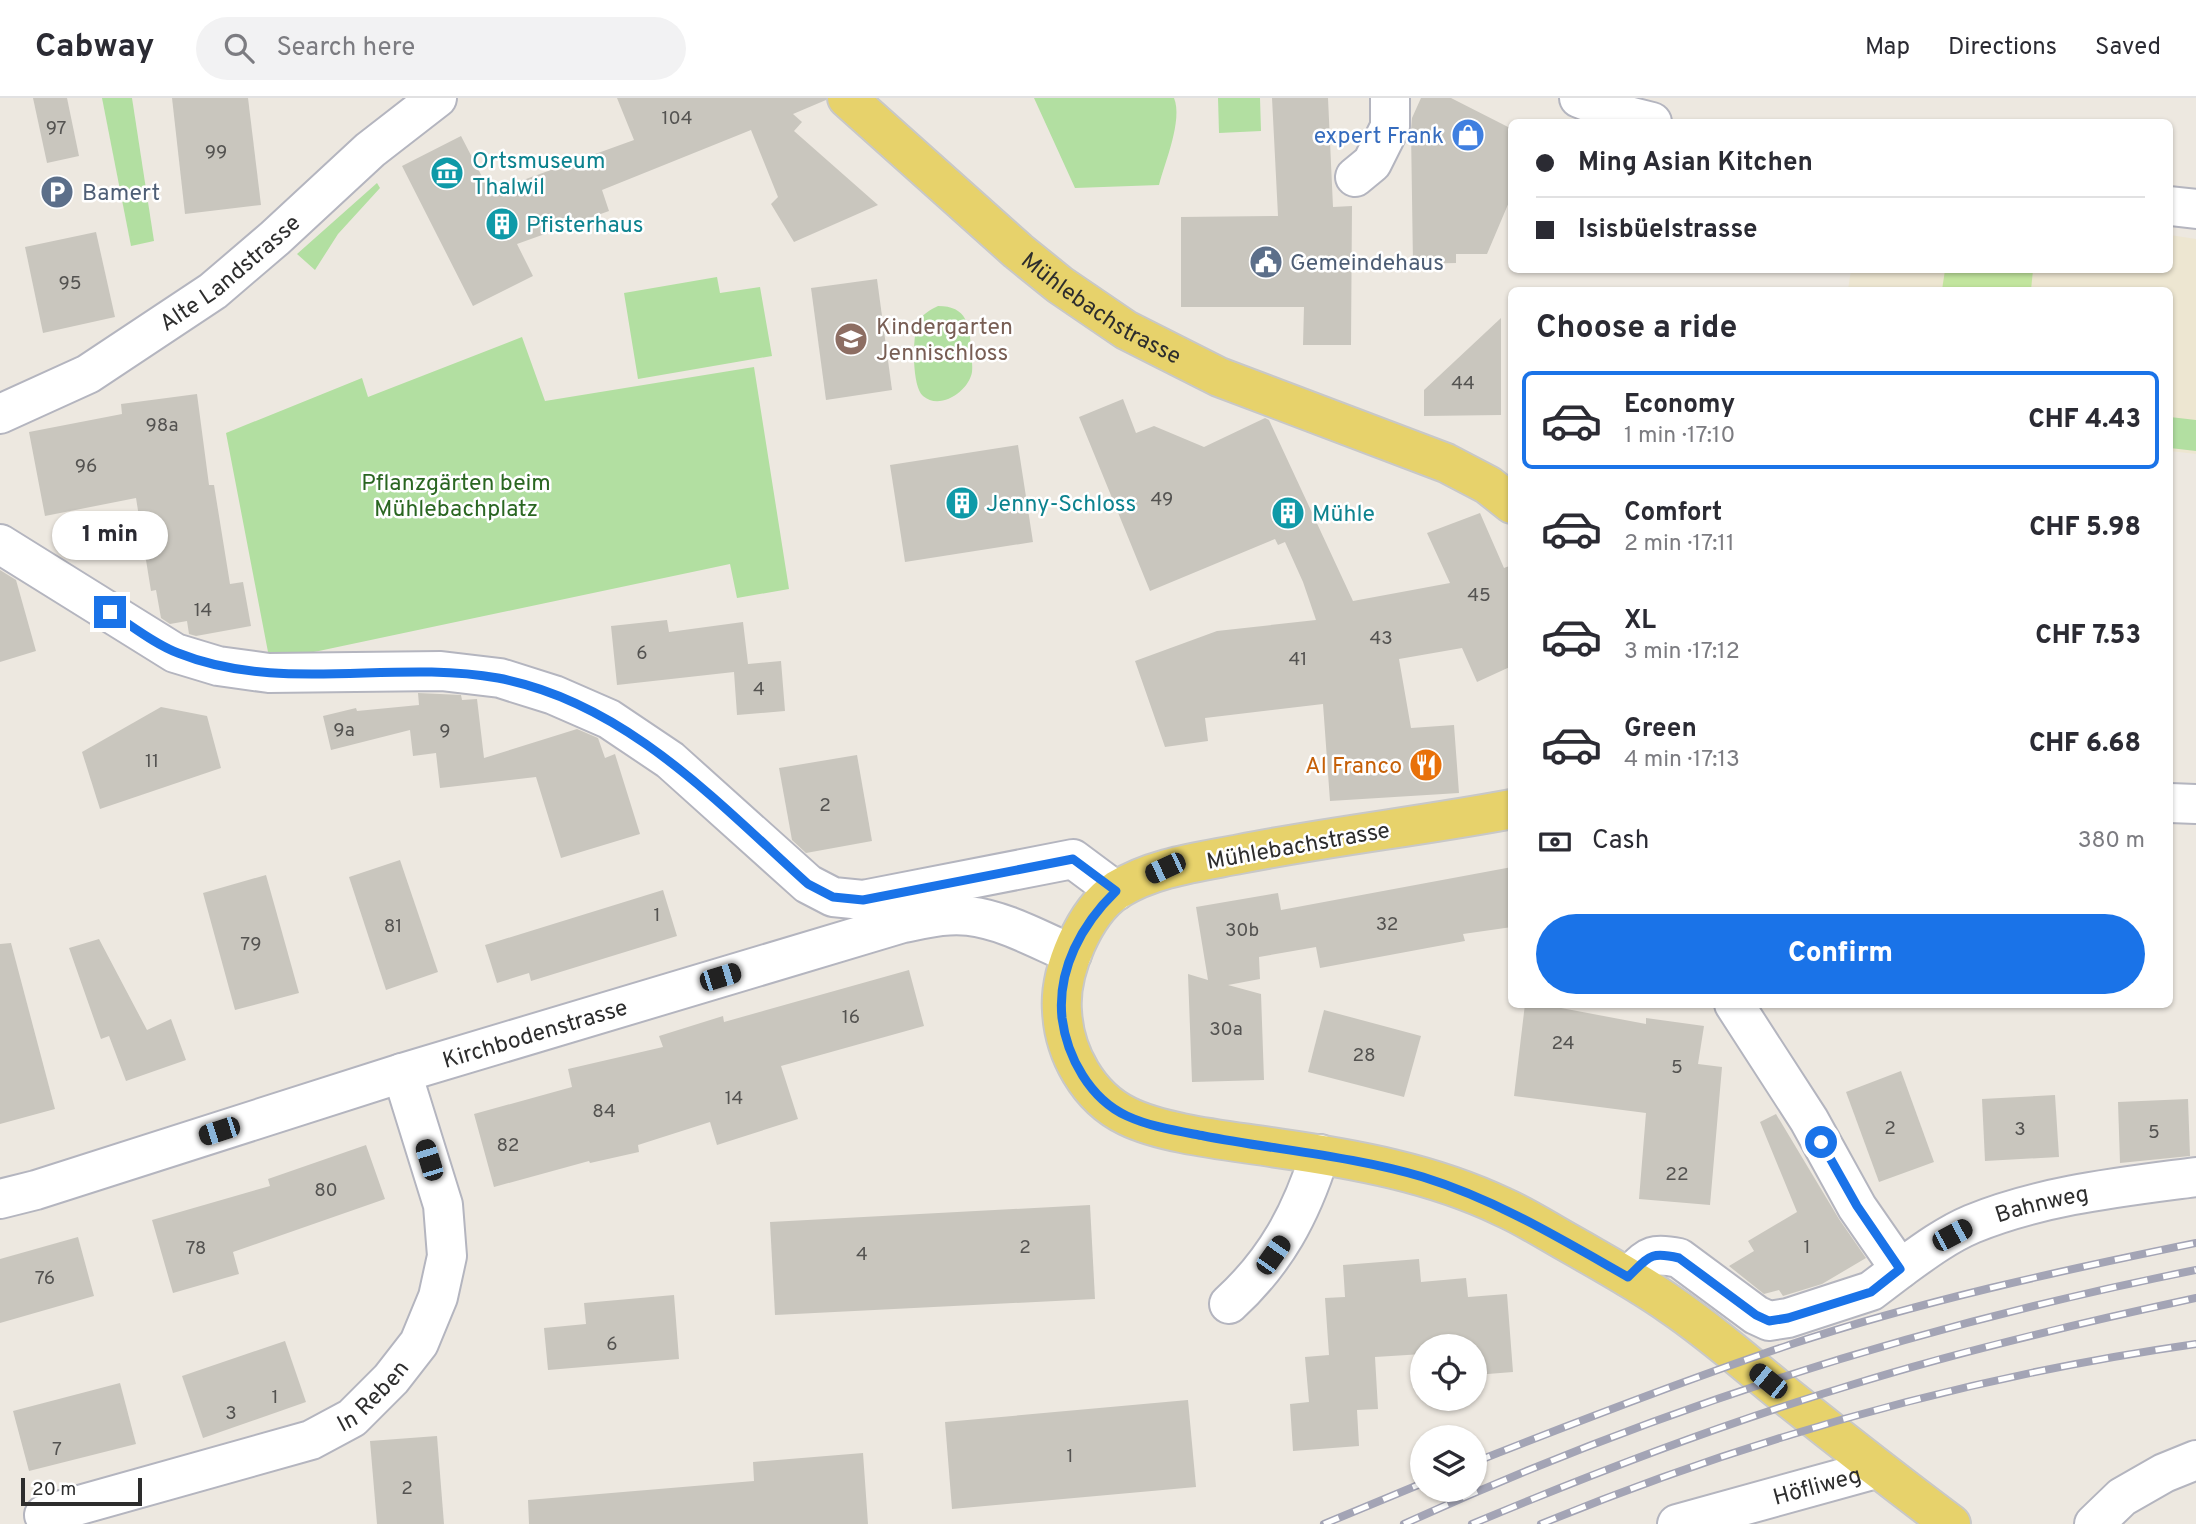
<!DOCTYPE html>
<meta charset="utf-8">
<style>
:root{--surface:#fff;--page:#f2f2f3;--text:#2b2b33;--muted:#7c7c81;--line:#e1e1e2;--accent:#1a73e8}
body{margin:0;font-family:Overpass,sans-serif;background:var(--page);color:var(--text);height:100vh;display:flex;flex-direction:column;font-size:26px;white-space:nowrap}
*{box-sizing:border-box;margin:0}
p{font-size:23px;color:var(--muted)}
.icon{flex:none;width:38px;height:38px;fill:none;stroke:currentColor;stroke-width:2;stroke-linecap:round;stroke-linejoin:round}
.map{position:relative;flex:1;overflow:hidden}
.side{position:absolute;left:1508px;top:189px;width:665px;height:721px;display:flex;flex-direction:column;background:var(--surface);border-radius:10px;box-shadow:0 2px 5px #0004}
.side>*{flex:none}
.top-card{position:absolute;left:1508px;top:21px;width:665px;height:154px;border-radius:10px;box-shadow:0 2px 5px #0004;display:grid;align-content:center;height:154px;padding:0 28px;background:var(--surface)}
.buttons{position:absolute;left:1410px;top:1236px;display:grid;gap:14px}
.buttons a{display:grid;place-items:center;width:77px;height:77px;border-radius:50%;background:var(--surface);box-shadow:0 2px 5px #0004;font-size:35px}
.scale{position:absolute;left:21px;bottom:18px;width:121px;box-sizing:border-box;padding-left:7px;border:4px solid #2d2d2d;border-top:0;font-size:19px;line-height:24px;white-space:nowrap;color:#2d2d2d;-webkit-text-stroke:5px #fff;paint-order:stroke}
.end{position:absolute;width:32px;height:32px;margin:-16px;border:9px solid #1a73e8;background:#fff;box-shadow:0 0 0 4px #fff}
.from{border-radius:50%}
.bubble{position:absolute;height:49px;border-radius:24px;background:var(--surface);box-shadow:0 2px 5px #0004;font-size:23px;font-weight:800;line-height:49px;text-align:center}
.car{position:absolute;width:21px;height:42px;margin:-21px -10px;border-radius:9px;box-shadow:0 0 5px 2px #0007;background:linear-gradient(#222 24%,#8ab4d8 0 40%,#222 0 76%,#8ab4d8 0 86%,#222 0)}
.top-card b{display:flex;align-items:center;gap:24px;height:66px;font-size:26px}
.top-card b+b{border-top:2px solid var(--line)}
.top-card i{width:18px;height:18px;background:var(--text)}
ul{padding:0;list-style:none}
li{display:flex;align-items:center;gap:21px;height:98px;margin:0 14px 10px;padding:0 14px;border:4px solid transparent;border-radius:10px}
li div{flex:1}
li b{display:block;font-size:26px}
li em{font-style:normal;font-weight:800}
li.active{border-color:var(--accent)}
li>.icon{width:63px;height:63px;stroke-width:1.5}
h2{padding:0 28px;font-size:32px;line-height:84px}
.pay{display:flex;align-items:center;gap:18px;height:77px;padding:0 28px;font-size:26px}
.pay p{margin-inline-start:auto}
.cta{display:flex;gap:14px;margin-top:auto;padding:14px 28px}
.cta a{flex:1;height:80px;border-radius:42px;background:var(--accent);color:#fff;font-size:28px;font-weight:800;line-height:80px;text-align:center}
header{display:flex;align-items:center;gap:42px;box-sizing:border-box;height:98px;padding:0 35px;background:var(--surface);border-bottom:2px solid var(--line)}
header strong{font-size:33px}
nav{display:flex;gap:38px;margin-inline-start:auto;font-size:24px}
.search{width:490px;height:63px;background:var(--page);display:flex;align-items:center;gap:18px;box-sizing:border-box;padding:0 24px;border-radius:38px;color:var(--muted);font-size:26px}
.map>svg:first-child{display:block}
.education{fill:#ede6d1}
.green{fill:#b2dfa1}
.pitch{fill:#c2e59e}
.building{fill:#c9c6be}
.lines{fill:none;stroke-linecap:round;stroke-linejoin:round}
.minor-casing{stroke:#b4b5bf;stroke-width:42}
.major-casing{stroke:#c8c8c8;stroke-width:42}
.minor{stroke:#fff;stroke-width:38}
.major{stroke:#e7d26b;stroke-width:38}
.rail-casing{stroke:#a3a4b5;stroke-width:8}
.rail{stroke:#fff;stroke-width:5;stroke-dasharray:16;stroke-linecap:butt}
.route{stroke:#1a73e8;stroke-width:9}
.labels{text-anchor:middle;stroke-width:5;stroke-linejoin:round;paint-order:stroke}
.number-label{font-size:19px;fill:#545351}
.shop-label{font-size:23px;fill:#366cbe;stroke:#fff;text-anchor:end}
.culture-label{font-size:23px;fill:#0d838f;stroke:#fff;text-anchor:start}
.service-label{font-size:23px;fill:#4e5e75;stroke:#fff;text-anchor:start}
.street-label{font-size:23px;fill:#2d2d2d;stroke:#fff}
.education-label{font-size:23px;fill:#785e54;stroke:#fff;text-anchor:start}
.park-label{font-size:23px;fill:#2a6621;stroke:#fff}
.food-label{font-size:23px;fill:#c56008;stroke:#fff;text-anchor:end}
</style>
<header>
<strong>Cabway</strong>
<div class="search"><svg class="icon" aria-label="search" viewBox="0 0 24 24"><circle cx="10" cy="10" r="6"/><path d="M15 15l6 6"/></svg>Search here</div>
<nav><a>Map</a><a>Directions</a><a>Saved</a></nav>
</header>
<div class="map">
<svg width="2196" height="1426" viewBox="0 0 2196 1426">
<rect width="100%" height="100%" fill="#ede8e0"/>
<!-- education -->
<polygon class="education" points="2170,137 2196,141 2196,356 2170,353 2170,192 1848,192 1851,172 2170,172"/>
<!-- green -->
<g class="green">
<polygon points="102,0 132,0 154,143 131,148"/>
<path d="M1034 0H1174C1183 22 1165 64 1159 87L1075 90Z"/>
<polygon points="1218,0 1260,0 1261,33 1219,35"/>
<polygon points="377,85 380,90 338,136 315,172 297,156"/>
<polygon points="717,179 720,195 760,189 772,258 638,281 624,195"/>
<path d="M938 208C967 208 970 227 971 252 971 259 973 267 972 274 969 293 940 313 923 298 912 289 912 238 918 225 922 216 930 212 938 208Z"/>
<polygon points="522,239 545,303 754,269 789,491 737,500 730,466 314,554 268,554 226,335 362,280 368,299"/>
<polygon points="2170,319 2196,322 2196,353 2170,350"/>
</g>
<!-- pitch -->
<polygon class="pitch" points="1945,172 2033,172 2031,192 1942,192"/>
<!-- building -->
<g class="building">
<polygon points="33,0 67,0 79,58 47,65"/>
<polygon points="172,0 248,0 261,107 185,116"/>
<polygon points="617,0 826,0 826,2 793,16 802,24 794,33 878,107 794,144 771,106 778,99 751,32 602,92 609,113 517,146 533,178 473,208 402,68 461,38 490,94 634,42"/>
<polygon points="1272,0 1328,0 1333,109 1352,108 1351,247 1303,247 1304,209 1181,209 1181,119 1278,118"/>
<polygon points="1421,0 1451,0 1512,31 1512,97 1487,156 1456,156 1456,165 1413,166 1411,32 1412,20"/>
<polygon points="96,134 115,219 43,235 25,149"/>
<polygon points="877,181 892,292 826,302 811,190"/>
<polygon points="1501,220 1501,317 1424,318 1424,292"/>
<polygon points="197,296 209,387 214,387 230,486 243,484 251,528 196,538 189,536 187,523 170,526 161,520 156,492 151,493 136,400 45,418 29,334 122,316 121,306"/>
<polygon points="1123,301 1136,335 1154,328 1204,349 1265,320 1269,322 1353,503 1450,485 1427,435 1480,415 1504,470 1512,467 1512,568 1477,584 1462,550 1399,561 1411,630 1454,627 1459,695 1330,703 1323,606 1205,620 1208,643 1165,649 1135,563 1217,533 1316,522 1303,484 1285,444 1278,447 1275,441 1150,493 1079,319"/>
<polygon points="1018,347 1033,444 905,464 890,367"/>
<polygon points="0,472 16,482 36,553 0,564"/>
<polygon points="667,522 669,534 743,524 748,566 781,563 785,613 737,617 734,574 617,587 611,528"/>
<polygon points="418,595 461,597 462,602 477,601 484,660 577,631 598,640 605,660 615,656 640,736 561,760 536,679 440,690 436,655 413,658 410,632 331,652 323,618 356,610 357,613 419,607"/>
<polygon points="161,609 207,618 221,670 100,711 82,654"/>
<polygon points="857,657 872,743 806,755 792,742 779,670"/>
<polygon points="400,762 438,874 386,892 349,779"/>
<polygon points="1512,769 1512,829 1463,836 1465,843 1320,870 1316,849 1259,859 1260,881 1228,887 1261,896 1264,982 1192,984 1188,876 1208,882 1196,809 1278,795 1281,812"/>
<polygon points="266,777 299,895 235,912 203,795"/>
<polygon points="663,792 677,838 531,883 529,875 497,885 485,847"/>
<polygon points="99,841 147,932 171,921 186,962 126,983 109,938 101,941 69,850"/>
<polygon points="11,845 55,1011 0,1026 0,846"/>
<polygon points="909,872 924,928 781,968 798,1021 717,1047 710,1024 638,1047 639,1054 590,1065 589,1063 494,1089 474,1016 572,989 568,971 663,949 659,938 723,918 724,924"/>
<polygon points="1525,906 1540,906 1646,926 1646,920 1704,928 1698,966 1722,969 1710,1107 1639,1101 1646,1015 1514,998"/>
<polygon points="1324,912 1421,938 1404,999 1308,974"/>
<polygon points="1901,973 1934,1064 1879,1084 1846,994"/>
<polygon points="2055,997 2059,1059 1985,1063 1982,1001"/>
<polygon points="2188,1001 2190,1058 2120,1065 2118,1004"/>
<polygon points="1776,1016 1839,1121 1866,1160 1822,1186 1783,1198 1779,1192 1764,1196 1729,1168 1754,1153 1748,1143 1797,1114 1760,1024"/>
<polygon points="366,1047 385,1101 233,1154 239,1176 173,1195 152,1122 270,1088 268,1081"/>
<polygon points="1090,1107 1095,1201 775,1217 770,1124"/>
<polygon points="78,1139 94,1198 0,1225 0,1161"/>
<polygon points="1419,1161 1421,1184 1466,1180 1468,1199 1507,1196 1513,1274 1475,1277 1475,1248 1423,1248 1423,1256 1375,1259 1378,1311 1357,1312 1359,1348 1293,1353 1290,1306 1309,1304 1305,1259 1329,1257 1325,1200 1345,1199 1343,1167"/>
<polygon points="674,1197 679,1261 548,1272 544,1230 586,1226 584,1205"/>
<polygon points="285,1243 306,1304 203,1340 182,1278"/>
<polygon points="120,1285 136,1346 29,1373 13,1313"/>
<polygon points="1188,1302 1196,1389 952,1411 945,1324"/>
<polygon points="437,1338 444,1426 377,1426 370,1343"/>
<polygon points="863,1355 868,1426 529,1426 528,1402 754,1383 753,1364"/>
</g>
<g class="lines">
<defs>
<g id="minor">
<polyline points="1579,0 1620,16 1652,24"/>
<polyline points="1355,79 1372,65 1390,29 1390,0"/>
<polyline points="2170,108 2196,111"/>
<path id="s1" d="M0 316 88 276 213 193 275 140 370 52 437 0"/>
<polyline points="0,446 175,555 218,568 269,575 441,573 500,580 554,597 609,621 670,662 808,786 833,799 863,802 1073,761 1116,793"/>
<polyline points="2170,705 2196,706"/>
<path id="s2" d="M0 1101 36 1092 402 975 903 825C924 821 947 815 969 818 1004 822 1039 842 1072 856"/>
<path id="s3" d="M1900 1171C1922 1155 1946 1137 1972 1126 2043 1097 2121 1089 2196 1079"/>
<path d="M1628 1179C1649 1159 1649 1154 1679 1160L1756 1217 1769 1223 1788 1220 1871 1193 1900 1171 1857 1109 1809 1022 1734 906"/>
<path d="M1229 1206C1276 1163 1301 1116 1320 1056"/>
<path id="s4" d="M44 1417 311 1342 352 1320 391 1281 419 1245 438 1199 447 1158 443 1107 402 975"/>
<path id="s5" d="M1677 1426 1876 1371"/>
<polyline points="2094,1426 2122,1399 2164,1375 2196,1362"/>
</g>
<g id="major">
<path id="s6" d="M847 0 1018 153 1060 187 1126 232 1219 279 1446 365 1488 387 1512 406"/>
<path d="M1512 711C1422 728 1331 738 1240 756 1199 764 1154 769 1117 792 1084 814 1059 874 1062 913 1064 955 1088 999 1127 1018 1165 1037 1234 1043 1277 1050 1354 1061 1432 1075 1503 1109 1528 1120 1550 1135 1574 1148 1607 1167 1640 1185 1671 1207 1711 1234 1748 1267 1785 1297 1840 1341 1895 1384 1951 1426"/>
</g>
</defs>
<!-- minor casing -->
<use href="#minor" class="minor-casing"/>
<!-- major casing -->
<use href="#major" class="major-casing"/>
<!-- minor -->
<use href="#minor" class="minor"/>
<!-- major -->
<use href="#major" class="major"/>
<defs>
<g id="rail">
<path d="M1475 1364C1579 1323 1683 1283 1789 1247 1921 1203 2059 1173 2196 1145"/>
<polyline points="1324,1426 1423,1385"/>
<path d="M1404 1426C1656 1311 1924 1226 2196 1172"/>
<path d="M1472 1426C1596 1374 1722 1326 1851 1287 1964 1252 2080 1225 2196 1200"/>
<path d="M1541 1426C1751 1340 1971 1278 2196 1246"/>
</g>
</defs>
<!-- rail casing -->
<use href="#rail" class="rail-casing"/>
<!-- rail -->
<use href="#rail" class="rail"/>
</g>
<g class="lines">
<!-- route -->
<path class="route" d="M110 514C131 527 154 546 178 555 280 596 393 561 498 580 625 604 716 703 808 786L833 799 863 802 1073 761 1116 793C1082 826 1057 871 1062 920 1067 959 1090 1001 1127 1018 1151 1029 1178 1033 1204 1038 1277 1052 1352 1058 1423 1079 1497 1102 1561 1141 1628 1179 1649 1159 1649 1153 1679 1160L1756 1217 1769 1223 1788 1220 1871 1194 1900 1171 1857 1108 1821 1044"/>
</g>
<!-- icons -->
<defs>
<symbol id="shop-disc" viewBox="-11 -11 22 22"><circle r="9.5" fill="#3f7fe0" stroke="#fff"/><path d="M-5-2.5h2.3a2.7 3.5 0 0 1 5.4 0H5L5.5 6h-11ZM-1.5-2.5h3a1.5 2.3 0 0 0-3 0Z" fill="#fff"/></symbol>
<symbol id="museum-disc" viewBox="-11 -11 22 22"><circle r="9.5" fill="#0f9aa8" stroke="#fff"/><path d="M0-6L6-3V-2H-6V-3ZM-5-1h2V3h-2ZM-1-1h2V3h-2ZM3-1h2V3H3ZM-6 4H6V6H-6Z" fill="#fff"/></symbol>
<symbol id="parking-disc" viewBox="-11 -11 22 22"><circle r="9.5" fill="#5c6f8a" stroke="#fff"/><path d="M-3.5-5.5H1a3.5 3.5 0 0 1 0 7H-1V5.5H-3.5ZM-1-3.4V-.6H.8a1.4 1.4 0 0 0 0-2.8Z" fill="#fff"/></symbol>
<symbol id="building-disc" viewBox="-11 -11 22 22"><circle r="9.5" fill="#0f9aa8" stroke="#fff"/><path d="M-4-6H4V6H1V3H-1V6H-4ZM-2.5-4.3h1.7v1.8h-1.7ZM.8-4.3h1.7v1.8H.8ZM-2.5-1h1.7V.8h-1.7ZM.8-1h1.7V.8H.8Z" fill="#fff"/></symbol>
<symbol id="civic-disc" viewBox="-11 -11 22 22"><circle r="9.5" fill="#5c6f8a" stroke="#fff"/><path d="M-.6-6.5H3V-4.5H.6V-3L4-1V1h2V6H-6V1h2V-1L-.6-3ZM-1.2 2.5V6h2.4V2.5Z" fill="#fff"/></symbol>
<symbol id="school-disc" viewBox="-11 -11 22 22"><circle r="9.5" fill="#8d6e63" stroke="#fff"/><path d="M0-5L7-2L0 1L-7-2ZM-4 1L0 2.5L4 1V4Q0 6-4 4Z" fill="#fff"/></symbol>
<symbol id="restaurant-disc" viewBox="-11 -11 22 22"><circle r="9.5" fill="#e8710a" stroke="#fff"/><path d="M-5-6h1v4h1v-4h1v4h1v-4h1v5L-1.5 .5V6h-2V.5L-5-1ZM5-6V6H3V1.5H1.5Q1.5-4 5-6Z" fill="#fff"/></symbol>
</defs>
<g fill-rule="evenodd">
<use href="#shop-disc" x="1449" y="18" width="38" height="38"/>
<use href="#museum-disc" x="428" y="56" width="38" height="38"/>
<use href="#parking-disc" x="38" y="75" width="38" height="38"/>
<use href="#building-disc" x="483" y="107" width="38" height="38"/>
<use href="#civic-disc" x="1247" y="145" width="38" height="38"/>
<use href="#school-disc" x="832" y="222" width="38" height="38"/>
<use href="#building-disc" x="943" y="386" width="38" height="38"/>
<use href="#building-disc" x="1269" y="396" width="38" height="38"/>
<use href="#restaurant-disc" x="1407" y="648" width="38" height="38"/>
</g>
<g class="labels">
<!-- number labels -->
<g class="number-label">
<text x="677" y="26">104</text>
<text x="56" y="36">97</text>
<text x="216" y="60">99</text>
<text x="70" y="191">95</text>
<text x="1463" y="291">44</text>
<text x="162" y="333">98a</text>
<text x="86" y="374">96</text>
<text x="1162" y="407">49</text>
<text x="1479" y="503">45</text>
<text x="203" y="518">14</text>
<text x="1381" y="546">43</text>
<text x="642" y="561">6</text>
<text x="1298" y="567">41</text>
<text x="759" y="597">4</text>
<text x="344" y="638">9a</text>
<text x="445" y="639">9</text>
<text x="152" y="669">11</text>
<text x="825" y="713">2</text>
<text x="657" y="823">1</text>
<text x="1387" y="832">32</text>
<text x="393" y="834">81</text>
<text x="1242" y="838">30b</text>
<text x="251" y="852">79</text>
<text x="851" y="925">16</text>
<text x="1226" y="937">30a</text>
<text x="1563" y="951">24</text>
<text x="1364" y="963">28</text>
<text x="1677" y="975">5</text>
<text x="734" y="1006">14</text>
<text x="604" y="1019">84</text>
<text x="1890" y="1036">2</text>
<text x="2020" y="1037">3</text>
<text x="2154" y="1040">5</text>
<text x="508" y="1053">82</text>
<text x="1677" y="1082">22</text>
<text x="326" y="1098">80</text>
<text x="1025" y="1155">2</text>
<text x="1807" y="1155">1</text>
<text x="196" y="1156">78</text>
<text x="862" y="1162">4</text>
<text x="45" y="1186">76</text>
<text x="612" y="1252">6</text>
<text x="275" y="1305">1</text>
<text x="231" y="1321">3</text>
<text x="57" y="1357">7</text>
<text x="1070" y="1364">1</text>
<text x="407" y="1396">2</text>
</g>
<!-- shop labels -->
<g class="shop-label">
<text x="1444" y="45">expert Frank</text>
</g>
<!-- culture labels -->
<g class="culture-label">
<text x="472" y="70">Ortsmuseum<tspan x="472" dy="26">Thalwil</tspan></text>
<text x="526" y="134">Pfisterhaus</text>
<text x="986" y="413">Jenny-Schloss</text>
<text x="1312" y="423">Mühle</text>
</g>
<!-- service labels -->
<g class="service-label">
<text x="82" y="102">Bamert</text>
<text x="1290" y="172">Gemeindehaus</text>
</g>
<!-- street labels -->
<g class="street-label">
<text dy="8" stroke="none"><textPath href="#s1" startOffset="271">Alte Landstrasse</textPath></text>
<text dy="8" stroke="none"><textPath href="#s6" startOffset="331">Mühlebachstrasse</textPath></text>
<text transform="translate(1298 747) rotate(-10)" y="8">Mühlebachstrasse</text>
<text dy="8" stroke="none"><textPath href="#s2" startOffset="560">Kirchbodenstrasse</textPath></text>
<text dy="8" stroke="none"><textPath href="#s3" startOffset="158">Bahnweg</textPath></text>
<text dy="8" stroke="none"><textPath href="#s4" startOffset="354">In Reben</textPath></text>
<text dy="8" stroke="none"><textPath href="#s5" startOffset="145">Höfliweg</textPath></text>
</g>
<!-- education labels -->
<g class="education-label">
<text x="876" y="236">Kindergarten<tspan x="876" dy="26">Jennischloss</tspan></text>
</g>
<!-- park labels -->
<g class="park-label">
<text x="456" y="392">Pflanzgärten beim<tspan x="456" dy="26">Mühlebachplatz</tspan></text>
</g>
<!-- food labels -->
<g class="food-label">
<text x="1402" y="675">Al Franco</text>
</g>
</g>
</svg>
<div class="buttons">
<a><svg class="icon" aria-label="locate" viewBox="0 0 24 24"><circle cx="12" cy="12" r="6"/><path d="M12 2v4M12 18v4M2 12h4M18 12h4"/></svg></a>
<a><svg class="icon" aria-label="layers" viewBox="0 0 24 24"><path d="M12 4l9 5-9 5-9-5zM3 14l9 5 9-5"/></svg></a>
</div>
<div class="scale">20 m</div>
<i class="end from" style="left:1821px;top:1044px"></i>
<i class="end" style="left:110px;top:514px"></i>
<div class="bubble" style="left:52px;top:413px;width:116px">1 min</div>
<i class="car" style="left:1165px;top:770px;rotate:245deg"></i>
<i class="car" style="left:720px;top:879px;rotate:73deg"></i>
<i class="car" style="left:219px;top:1033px;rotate:252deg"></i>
<i class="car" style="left:429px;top:1062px;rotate:343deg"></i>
<i class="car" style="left:1952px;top:1137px;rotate:62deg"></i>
<i class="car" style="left:1273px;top:1157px;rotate:35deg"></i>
<i class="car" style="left:1768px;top:1283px;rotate:309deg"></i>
<div class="top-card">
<b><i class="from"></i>Ming Asian Kitchen</b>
<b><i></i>Isisbüelstrasse</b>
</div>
<section class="side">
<h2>Choose a ride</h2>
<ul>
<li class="active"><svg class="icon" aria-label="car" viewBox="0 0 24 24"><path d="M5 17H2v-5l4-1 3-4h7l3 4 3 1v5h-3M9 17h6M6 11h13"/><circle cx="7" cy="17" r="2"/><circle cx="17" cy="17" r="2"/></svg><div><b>Economy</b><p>1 min · 17:10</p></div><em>CHF 4.43</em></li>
<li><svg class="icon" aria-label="car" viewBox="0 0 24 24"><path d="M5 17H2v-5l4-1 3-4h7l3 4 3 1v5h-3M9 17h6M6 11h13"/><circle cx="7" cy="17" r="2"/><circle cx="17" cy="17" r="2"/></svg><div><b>Comfort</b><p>2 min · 17:11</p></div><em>CHF 5.98</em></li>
<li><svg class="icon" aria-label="car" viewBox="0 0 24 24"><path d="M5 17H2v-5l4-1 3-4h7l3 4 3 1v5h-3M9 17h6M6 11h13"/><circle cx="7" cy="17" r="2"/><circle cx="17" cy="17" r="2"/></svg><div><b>XL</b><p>3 min · 17:12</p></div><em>CHF 7.53</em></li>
<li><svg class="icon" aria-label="car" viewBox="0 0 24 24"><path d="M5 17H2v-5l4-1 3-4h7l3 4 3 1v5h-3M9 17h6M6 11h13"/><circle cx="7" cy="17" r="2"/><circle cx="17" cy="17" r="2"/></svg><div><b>Green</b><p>4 min · 17:13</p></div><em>CHF 6.68</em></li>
</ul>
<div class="pay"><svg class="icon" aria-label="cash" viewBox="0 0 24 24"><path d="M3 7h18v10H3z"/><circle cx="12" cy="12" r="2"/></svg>Cash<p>380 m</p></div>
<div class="cta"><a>Confirm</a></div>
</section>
</div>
